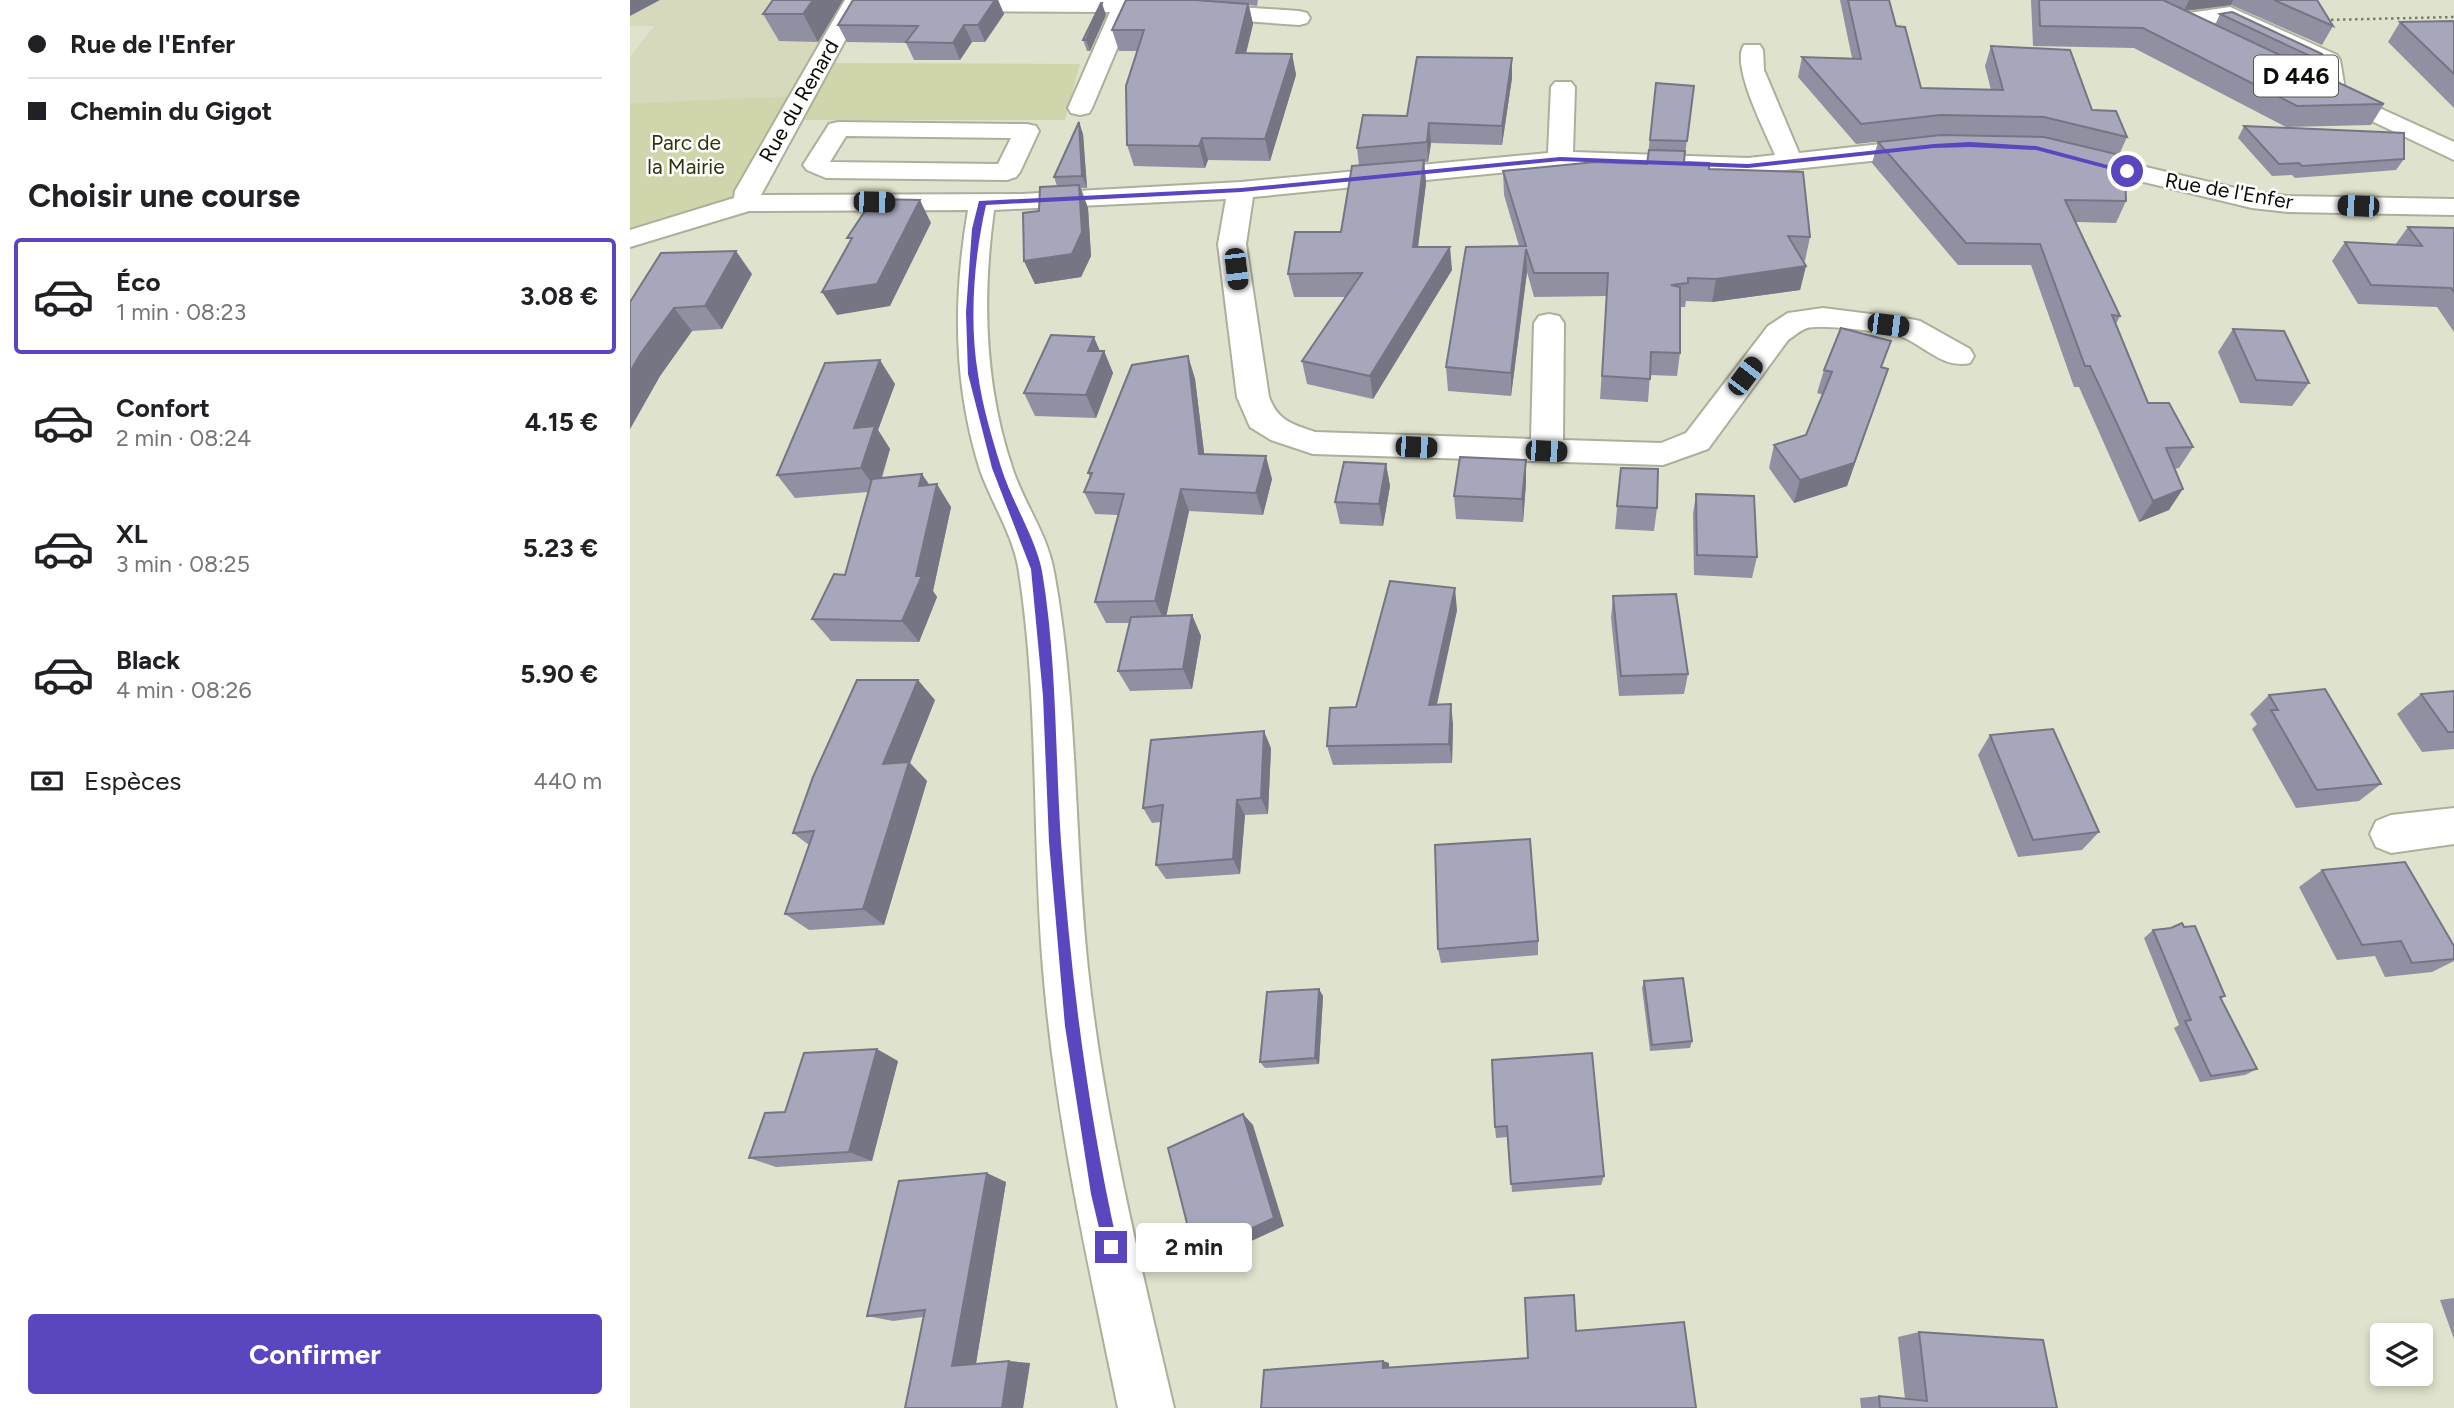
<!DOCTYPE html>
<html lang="fr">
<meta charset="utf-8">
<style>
:root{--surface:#fff;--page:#f6f6f6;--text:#202124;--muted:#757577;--line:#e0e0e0;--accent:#5a46be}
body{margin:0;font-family:Figtree,sans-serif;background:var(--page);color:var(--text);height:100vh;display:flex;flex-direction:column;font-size:26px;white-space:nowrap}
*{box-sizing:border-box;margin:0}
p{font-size:23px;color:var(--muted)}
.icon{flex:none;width:38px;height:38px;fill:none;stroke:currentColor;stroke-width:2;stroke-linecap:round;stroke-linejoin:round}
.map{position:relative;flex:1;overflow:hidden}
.panel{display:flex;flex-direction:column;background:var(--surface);width:630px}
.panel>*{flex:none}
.guide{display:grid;align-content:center;height:154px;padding:0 28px;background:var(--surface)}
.fabs{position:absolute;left:1740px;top:1323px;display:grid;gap:14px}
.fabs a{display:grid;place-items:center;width:63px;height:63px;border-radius:7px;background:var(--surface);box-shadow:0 4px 10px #0003;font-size:35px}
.end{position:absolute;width:32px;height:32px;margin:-16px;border:9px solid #5a46be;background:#fff;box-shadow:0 0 0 4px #fff}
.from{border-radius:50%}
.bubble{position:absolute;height:49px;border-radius:7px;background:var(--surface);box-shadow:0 4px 10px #0003;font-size:23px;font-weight:700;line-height:49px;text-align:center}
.car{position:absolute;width:21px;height:42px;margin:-21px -10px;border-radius:9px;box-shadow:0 0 5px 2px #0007;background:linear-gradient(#222 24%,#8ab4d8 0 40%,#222 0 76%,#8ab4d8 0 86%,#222 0)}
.guide b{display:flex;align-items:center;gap:24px;height:66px;font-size:26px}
.guide b+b{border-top:2px solid var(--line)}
.guide i{width:18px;height:18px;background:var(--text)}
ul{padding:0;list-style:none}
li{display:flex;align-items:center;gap:21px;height:116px;margin:0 14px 10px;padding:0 14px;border:4px solid transparent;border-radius:7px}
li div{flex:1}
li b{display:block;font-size:26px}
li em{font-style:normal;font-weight:700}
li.active{border-color:var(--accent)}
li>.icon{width:63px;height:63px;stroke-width:1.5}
h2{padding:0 28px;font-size:32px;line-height:84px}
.pay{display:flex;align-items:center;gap:18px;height:77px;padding:0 28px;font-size:26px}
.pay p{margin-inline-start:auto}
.primary-button{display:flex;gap:14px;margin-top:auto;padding:14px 28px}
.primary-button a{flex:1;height:80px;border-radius:7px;background:var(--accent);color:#fff;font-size:28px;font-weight:700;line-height:80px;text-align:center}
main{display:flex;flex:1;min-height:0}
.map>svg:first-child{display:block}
.built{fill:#d6d9bc}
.green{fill:#d0d5ac}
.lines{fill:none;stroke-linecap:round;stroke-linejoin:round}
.minor-casing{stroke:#acaf9a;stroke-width:4}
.major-casing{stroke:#acaf9a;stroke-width:4}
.path{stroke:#7b7c6e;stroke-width:2.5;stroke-dasharray:2.5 3.5;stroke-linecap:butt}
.minor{fill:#fff;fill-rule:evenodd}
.major{fill:#fff;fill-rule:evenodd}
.wall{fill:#9090a2}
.shaded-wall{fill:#757584}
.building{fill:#a7a7bc;stroke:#757584;stroke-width:2}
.route{fill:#5a46be}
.labels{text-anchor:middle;stroke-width:5;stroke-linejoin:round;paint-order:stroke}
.far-street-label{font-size:21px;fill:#0c0c06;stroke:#fff}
.far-park-label{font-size:21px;fill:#31330a;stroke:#fff}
.shield{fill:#fff;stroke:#555551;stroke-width:2}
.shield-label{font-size:24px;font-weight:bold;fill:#0c0c06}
</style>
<main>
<section class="panel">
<div class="guide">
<b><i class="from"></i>Rue de l'Enfer</b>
<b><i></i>Chemin du Gigot</b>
</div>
<h2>Choisir une course</h2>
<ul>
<li class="active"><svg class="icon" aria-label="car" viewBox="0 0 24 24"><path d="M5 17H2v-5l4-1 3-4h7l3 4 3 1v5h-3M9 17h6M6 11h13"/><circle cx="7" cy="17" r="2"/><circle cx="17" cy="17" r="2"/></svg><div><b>Éco</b><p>1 min · 08:23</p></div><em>3.08 €</em></li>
<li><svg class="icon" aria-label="car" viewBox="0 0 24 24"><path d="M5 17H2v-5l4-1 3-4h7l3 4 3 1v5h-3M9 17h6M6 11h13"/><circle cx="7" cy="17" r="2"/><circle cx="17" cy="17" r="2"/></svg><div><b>Confort</b><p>2 min · 08:24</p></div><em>4.15 €</em></li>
<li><svg class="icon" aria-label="car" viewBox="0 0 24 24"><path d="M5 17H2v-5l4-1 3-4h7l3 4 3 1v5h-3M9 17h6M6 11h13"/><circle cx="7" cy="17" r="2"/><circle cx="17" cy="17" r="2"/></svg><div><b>XL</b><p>3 min · 08:25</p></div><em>5.23 €</em></li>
<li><svg class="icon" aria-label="car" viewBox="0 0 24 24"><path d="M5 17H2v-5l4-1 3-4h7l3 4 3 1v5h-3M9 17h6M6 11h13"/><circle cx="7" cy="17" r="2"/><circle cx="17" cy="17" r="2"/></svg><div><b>Black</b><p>4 min · 08:26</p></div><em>5.90 €</em></li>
</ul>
<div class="pay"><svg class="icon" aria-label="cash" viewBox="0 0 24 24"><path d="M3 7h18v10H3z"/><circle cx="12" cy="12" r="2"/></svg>Espèces<p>440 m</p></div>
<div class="primary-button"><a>Confirmer</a></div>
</section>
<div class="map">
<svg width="1824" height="1408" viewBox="0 0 1824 1408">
<rect width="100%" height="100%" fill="#dfe2cc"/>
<!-- built -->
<polygon class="built" points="0,0 222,0 166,96 0,103 0,57 24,26 0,26"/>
<!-- green -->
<g class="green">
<polygon points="205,63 450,64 435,120 173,120"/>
<polygon points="166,96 103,199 0,229 0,103"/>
</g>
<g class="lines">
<defs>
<g id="minor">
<path d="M215 0H237L131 195 392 194 611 182 918 153 921 87 925 82H941L945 87 943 152 1118 158 1145 155C1136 133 1100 65 1114 45H1130L1133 50 1134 70 1169 153 1297 139 1306 142 1310 147 1306 152 1297 155 1118 174 930 167 623 197 616 244 639 397C648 421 662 424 685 432L901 439 904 323 909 316 919 314 929 316 934 323 933 440 1031 443 1056 433 1138 326 1158 313 1193 308 1280 319 1290 321 1340 349 1344 356 1340 363C1315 369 1296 348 1275 338 1263 332 1191 324 1177 328 1171 330 1164 336 1158 340L1078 449 1033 465 683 454 641 440 620 427 607 397 588 244 596 199 364 210C352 298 354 385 383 470 395 505 418 536 424 572 448 701 444 839 458 969 474 1117 510 1263 544 1408H488C458 1263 425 1117 413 969 402 838 409 701 389 572 384 536 362 504 350 470 323 384 323 298 338 210L119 211 0 247V230L104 198 105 191Z"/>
<polygon points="311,0 501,0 669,11 677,13 680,18 677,23 669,25 502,13 462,108 459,113 450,115 441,113 438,108 480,12 317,11 309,10 306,5"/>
<polygon points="1600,7 1707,55 1710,60 1716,95 1712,100 1696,100 1692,95 1688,64 1597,21 1552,28 1544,26 1541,21 1544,16 1552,14"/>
<path d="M208 122 397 124 406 126 409 131 390 172 386 177 377 180 196 178 177 170 173 165 196 129 199 124ZM216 136 381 138 368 164 200 162Z"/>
<polygon points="1456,153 1622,192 1658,196 1824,199 1824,215 1658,212 1622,208 1447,166 1443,161 1447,156"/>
<polygon points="1824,808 1824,844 1761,853 1746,847 1740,834 1746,821 1761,815"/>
</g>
<polygon id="major" points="1699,85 1824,142 1824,160 1691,97 1687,92 1691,87"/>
</defs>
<!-- minor casing -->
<use href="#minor" class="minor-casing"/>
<!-- major casing -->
<use href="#major" class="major-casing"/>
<!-- path -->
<polyline class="path" points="1695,20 1824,17"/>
<!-- minor -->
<use href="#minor" class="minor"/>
<!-- major -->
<use href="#major" class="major"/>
</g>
<!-- wall -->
<g class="wall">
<polygon points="213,0 188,42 149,41 133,14"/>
<polygon points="223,0 368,0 374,14 355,42 342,42 330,60 284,60 276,43 217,42 208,25"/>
<polygon points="496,0 628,0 627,6 619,5 623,24 616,53 662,54 666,75 640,161 578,160 575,168 504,166 497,145 507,51 489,51 482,30"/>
<polygon points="1210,0 1259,0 1266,26 1291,88 1361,90 1355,66 1361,46 1462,110 1497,137 1489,155 1511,168 1501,189 1496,190 1496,201 1486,223 1446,222 1490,316 1486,324 1518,403 1563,447 1549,468 1544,469 1539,510 1509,522 1449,387 1444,387 1401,265 1328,265 1242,163 1248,142 1308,135 1226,144 1168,77 1172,57 1222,58"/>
<polygon points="1401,0 1687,0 1703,26 1692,45 1601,5 1555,11 1585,25 1590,14 1693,62 1687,73 1754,104 1741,125 1656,127 1504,48 1403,46"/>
<polygon points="476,15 460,51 457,51 453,40"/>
<polygon points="1824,21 1824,108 1758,42 1770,22"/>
<polygon points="882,78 872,145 801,143 798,162 794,162 796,183 788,247 822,270 743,399 677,384 672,361 716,297 664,297 658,274 711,232 729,166 727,148 777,116"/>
<polygon points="1026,83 1064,86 1054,162 1079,169 1180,237 1175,261 1172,260 1176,266 1170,290 1082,302 1056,301 1055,307 1050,307 1050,353 1047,376 1020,375 1018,402 970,399 977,296 904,297 897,272 881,396 818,391 816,367 889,246 874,195 873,171 1017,164"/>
<polygon points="1614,126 1774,159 1766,170 1665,178 1662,175 1642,176 1608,138"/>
<polygon points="453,134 457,188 451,188 458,208 461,256 451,277 405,284 394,261 409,211 427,186 424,177"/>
<polygon points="1778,227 1824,228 1824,332 1807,307 1728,304 1702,261 1715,242 1765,245"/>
<polygon points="122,274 92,329 62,331 30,376 0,429 0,302"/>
<polygon points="1603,329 1679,383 1662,406 1610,403 1588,352"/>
<polygon points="474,351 483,373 466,418 405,416 394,393"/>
<polygon points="558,356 565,379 574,454 642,479 633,515 559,511 536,616 562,615 571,636 562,689 500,691 488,671 500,623 476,623 465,602 488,515 465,514 454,492 460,477 458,473"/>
<polygon points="1252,367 1258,369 1217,486 1164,503 1139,468 1144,445 1176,435 1193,395 1187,393 1194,370"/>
<polygon points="265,384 248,430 260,449 252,478 299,485 321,507 303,591 307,597 289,642 201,641 182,619 215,575 238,492 165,498 147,475"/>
<polygon points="756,464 760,486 753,526 710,524 705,502"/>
<polygon points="991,468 1027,508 1024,531 985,529"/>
<polygon points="896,483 893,522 826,519 824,496"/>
<polygon points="1066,494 1127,557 1122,578 1064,575 1063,514"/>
<polygon points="983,596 1058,674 1054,694 989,696 981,618"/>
<polygon points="827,610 807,705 823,724 822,763 703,765 697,746 726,707"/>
<polygon points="1824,691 1824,749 1792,752 1767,714 1791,694"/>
<polygon points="1639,695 1751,784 1729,801 1666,808 1622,729 1627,724 1620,714"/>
<polygon points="305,700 280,763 297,781 254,925 179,930 155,914 179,845 163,833"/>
<polygon points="1360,735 1469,832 1452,850 1388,857 1348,755"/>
<polygon points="641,748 638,814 615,815 610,874 536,879 526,865 531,822 522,823 513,808"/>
<polygon points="1692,870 1824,946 1824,961 1802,972 1755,977 1745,956 1707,960 1669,887"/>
<polygon points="1523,930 1595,996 1591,999 1627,1069 1615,1075 1570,1082 1544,1028 1549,1025 1514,938"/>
<polygon points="908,941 908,955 811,963 808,949"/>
<polygon points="1014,981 1062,1041 1060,1048 1020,1051 1012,988"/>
<polygon points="693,996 689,1064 635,1068 630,1062"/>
<polygon points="862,1060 974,1176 971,1185 882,1192 878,1137 866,1138 865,1127"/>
<polygon points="268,1061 242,1161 146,1167 119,1158 155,1112"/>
<polygon points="376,1182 346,1364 400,1363 393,1408 293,1317 263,1321 237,1316"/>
<polygon points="1824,1298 1824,1339 1810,1300"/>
<polygon points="1289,1332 1427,1408 1231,1408 1230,1398 1249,1396 1275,1399 1268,1337"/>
</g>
<!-- shaded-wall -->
<g class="shaded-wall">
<polygon points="0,0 30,0 0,16"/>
<polygon points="183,0 213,0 188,42 173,14"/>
<polygon points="365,0 368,0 374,14 355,42 348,25"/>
<polygon points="1559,0 1603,0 1601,5 1554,11"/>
<polygon points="472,3 476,15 460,51 456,40"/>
<polygon points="618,4 623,24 611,74 606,53"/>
<polygon points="334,25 342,42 330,60 323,43"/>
<polygon points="662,54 666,75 640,161 635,139"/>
<polygon points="882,58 882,78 872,145 872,126"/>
<polygon points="449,122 453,134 457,188 452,176"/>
<polygon points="799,123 801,143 798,162 797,142"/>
<polygon points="572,138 578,160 575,168 569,146"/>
<polygon points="794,160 796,183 785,270 783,247"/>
<polygon points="449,185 458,208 461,256 451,277 405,284 394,261"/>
<polygon points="290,200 301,223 260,306 207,315 192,292"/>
<polygon points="820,247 822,270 743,399 740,376"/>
<polygon points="896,249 897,272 881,396 881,373"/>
<polygon points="106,251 122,274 92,329 75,306"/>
<polygon points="1176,266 1170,290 1082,302 1086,279"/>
<polygon points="44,308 62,331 30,376 0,429 0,372 11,353"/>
<polygon points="464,337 472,356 474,351 483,373 466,418 456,395 458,351"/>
<polygon points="558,356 565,379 577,476 569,454"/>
<polygon points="250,360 265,384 248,430 260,449 247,491 231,468 224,428"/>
<polygon points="1258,369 1217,486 1164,503 1170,480"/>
<polygon points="636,456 642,479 633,515 626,493"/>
<polygon points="896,460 896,483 893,522 892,499"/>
<polygon points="756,464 760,486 753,526 749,504"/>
<polygon points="292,474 305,493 307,484 321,507 303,591 307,597 289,642 272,621 286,576 289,486"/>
<polygon points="551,489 559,511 535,622 525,601"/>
<polygon points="1553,489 1539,510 1509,522 1523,501"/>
<polygon points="825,588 827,610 802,725 799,705"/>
<polygon points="562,615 571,636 562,689 553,669"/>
<polygon points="288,680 305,700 280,763 297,781 254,925 233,909 253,764"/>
<polygon points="821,704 823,724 822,763 819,744"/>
<polygon points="634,731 641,748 638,814 631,798"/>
<polygon points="607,800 615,815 610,874 603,859"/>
<polygon points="689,989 693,996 689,1064 685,1058"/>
<polygon points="247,1049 268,1061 242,1161 219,1152"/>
<polygon points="613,1114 623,1125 654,1226 578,1261 565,1255"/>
<polygon points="357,1173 376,1182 345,1369 322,1366"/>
<polygon points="379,1361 400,1363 393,1408 372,1408"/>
<polygon points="753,1361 759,1363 759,1371 753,1368"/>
</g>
<!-- building -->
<g class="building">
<polygon points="143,0 183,0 173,14 133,14"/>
<polygon points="223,0 365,0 348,25 334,25 323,43 276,42 288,26 208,25"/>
<polygon points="496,0 565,0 618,4 606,53 662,54 635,139 572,138 569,146 497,145 496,86 514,30 482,30"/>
<polygon points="1218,0 1259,0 1266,26 1275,27 1291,88 1373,90 1361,46 1440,50 1462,110 1486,111 1497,137 1414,117 1310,115 1231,124 1172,57 1231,59"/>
<polygon points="1409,0 1533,0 1754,104 1667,106 1513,28 1410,26"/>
<polygon points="1644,0 1687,0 1703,26"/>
<polygon points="471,3 472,3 456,40 453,40"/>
<polygon points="1602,12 1692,54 1693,62 1590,14"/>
<polygon points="1824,21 1824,74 1770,22"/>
<polygon points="787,57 882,58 872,126 799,123 797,142 727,148 733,115 777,116"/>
<polygon points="1026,83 1064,86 1057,141 1020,140"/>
<polygon points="449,122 452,176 424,177"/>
<polygon points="1614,126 1774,133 1774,159 1672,166 1669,163 1649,164"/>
<polygon points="1311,135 1414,137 1507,159 1511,168 1495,169 1496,201 1435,200 1490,316 1482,315 1518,403 1539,403 1563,447 1536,448 1553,489 1523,501 1460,366 1455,366 1410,244 1336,243 1248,142"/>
<polygon points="1019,150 1055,151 1054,162 1079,163 1079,169 1173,172 1180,237 1158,236 1176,266 1086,279 1058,278 1058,283 1041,285 1050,287 1050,353 1021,352 1020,379 972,376 978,273 904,273 896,249 881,373 816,367 836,247 896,246 873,171 965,162 1017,164"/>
<polygon points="794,160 783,247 820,247 740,376 672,361 732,273 658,274 665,232 711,232 722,166"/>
<polygon points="449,185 452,232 442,254 394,261 393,213 409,211 410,187"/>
<polygon points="243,199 290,200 247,284 192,292 222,238 217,238"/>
<polygon points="1778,227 1824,228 1824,292 1821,288 1741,285 1715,242 1792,246"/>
<polygon points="106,251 75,306 44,308 11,353 0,372 0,302 31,253"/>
<polygon points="1211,328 1261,341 1251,367 1258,369 1224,463 1170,480 1144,445 1176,435 1202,372 1194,370"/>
<polygon points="1603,329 1654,331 1679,383 1626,380"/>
<polygon points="421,335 464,337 458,351 474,351 456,395 394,393"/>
<polygon points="558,356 569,454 636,456 626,493 551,489 525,601 465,602 494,494 454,492 462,473 458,473 502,365"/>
<polygon points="250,360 224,428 245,426 231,468 147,475 195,363"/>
<polygon points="830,457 896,460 892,499 824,496"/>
<polygon points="714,462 756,464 749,504 705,502"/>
<polygon points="991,468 1028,469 1027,508 987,506"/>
<polygon points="292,474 289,486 307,484 286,576 292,576 272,621 182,619 204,574 215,575 242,479"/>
<polygon points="1066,494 1124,496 1127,557 1067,555"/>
<polygon points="760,581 825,588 799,705 821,704 819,744 697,746 700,708 726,707"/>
<polygon points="1046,594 1058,674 991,676 983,596"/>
<polygon points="562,615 553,669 488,671 501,617"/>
<polygon points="227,680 288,680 253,764 279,762 233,909 155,914 184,831 163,833 183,777"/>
<polygon points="1695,689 1751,784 1687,790 1641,710 1648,710 1639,695"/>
<polygon points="1824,691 1824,732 1818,732 1791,694"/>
<polygon points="1423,729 1469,832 1403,840 1360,735"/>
<polygon points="634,731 631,798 607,800 603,859 526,865 533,805 513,808 521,740"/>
<polygon points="900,839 908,941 808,949 805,845"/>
<polygon points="1775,862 1824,946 1824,959 1782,963 1771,941 1732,945 1692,870"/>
<polygon points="1552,923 1554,927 1565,926 1595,996 1590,997 1627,1069 1581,1076 1555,1021 1561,1020 1523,930 1541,928"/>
<polygon points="1053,978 1062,1041 1022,1045 1014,981"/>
<polygon points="689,989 685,1058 630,1062 637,992"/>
<polygon points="247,1049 219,1152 119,1158 135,1113 155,1112 174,1053"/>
<polygon points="962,1053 974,1176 881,1184 877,1126 865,1127 862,1060"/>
<polygon points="613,1114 644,1218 565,1255 538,1148"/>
<polygon points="357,1173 322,1366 379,1361 372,1408 275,1408 295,1310 237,1316 269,1181"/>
<polygon points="944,1295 946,1331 1054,1322 1066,1408 631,1408 634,1370 753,1361 753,1368 898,1358 895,1298"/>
<polygon points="1289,1332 1413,1340 1427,1408 1250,1408 1249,1396 1297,1401"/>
</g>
<!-- route -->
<path class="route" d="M1340 142 1406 146 1500 171 1497 174 1406 150 1340 147 1304 148 1118 168 930 161 611 192 356 205C344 257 339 321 348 374 352 405 362 438 371 467 381 500 406 539 412 571 427 660 425 752 431 842 441 978 458 1114 488 1247L486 1253 481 1255 475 1253 461 1194 435 1026 419 842 413 696 401 569 362 468 338 374 336 312 342 229 349 201 611 188 930 157 1118 164 1304 144Z"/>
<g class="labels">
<!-- far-street labels -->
<g class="far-street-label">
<text transform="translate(169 101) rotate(-60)" y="7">Rue du Renard</text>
<text transform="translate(1599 191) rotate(10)" y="7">Rue de l'Enfer</text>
</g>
<!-- far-park labels -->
<g class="far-park-label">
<text x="56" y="150">Parc de<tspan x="56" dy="24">la Mairie</tspan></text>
</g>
<!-- shield labels -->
<rect class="shield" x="1624" y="55.5" width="84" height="41" rx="5"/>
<g class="shield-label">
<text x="1666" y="84">D 446</text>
</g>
</g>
</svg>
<div class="fabs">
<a><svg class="icon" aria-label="layers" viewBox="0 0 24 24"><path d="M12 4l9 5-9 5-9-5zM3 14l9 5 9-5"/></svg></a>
</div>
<i class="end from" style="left:1497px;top:171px"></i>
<i class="end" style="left:481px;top:1247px"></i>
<div class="bubble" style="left:506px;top:1223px;width:116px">2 min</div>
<i class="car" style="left:244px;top:202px;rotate:91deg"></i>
<i class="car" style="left:1728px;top:206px;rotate:272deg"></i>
<i class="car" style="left:606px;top:269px;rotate:173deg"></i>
<i class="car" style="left:1258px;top:325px;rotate:97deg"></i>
<i class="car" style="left:1115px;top:376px;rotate:37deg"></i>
<i class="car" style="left:786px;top:447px;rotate:92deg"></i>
<i class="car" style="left:916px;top:451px;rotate:92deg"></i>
</div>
</main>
